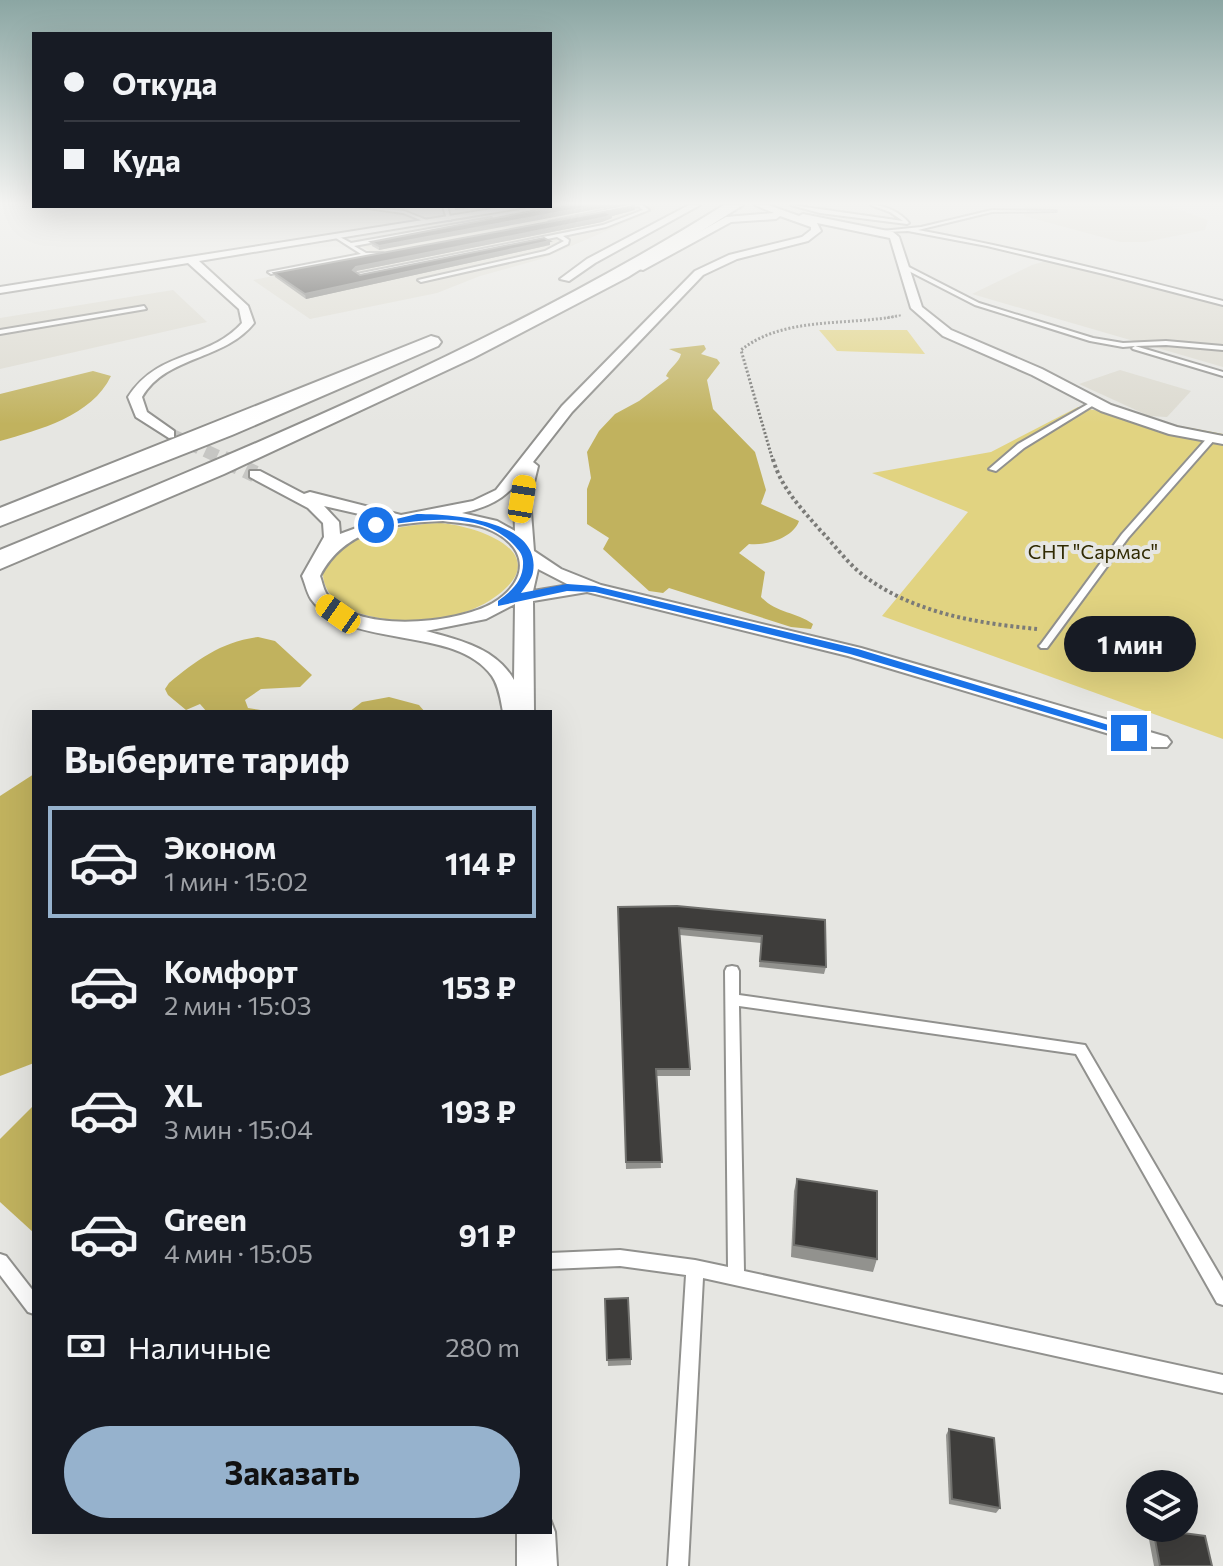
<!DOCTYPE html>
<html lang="ru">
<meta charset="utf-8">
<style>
:root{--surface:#171b24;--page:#242831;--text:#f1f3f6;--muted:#9ea1a6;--line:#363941;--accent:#96b2cd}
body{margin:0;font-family:Commissioner,sans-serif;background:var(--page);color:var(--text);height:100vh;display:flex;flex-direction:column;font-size:30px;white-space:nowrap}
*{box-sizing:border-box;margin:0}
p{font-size:26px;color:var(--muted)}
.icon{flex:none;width:44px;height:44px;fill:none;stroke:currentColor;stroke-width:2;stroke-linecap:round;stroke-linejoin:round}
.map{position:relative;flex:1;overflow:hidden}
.panel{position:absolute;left:32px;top:710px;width:520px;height:824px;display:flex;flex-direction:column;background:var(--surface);border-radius:0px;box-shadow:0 8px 32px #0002}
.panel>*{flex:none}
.guide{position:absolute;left:32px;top:32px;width:520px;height:176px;border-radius:0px;box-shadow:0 8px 32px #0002;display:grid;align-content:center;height:176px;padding:0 32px;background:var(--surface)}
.controls{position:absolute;left:1126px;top:1470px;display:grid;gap:16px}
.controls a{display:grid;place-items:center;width:72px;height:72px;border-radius:50%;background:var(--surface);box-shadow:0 8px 32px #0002;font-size:40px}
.end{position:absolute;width:36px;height:36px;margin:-18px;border:10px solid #1a73e8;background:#fff;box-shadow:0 0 0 4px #fff}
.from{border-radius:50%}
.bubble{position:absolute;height:56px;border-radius:28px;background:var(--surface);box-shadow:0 8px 32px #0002;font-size:26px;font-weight:700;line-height:56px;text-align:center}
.car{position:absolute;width:24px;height:48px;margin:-24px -12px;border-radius:10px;box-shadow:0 0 6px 2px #0007;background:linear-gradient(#f5c518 24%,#345 0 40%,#f5c518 0 76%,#345 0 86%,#f5c518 0)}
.guide b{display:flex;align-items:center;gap:28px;height:76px;font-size:30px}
.guide b+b{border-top:2px solid var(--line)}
.guide i{width:20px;height:20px;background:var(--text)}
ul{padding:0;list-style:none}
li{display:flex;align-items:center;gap:24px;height:112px;margin:0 16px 12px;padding:0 16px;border:4px solid transparent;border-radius:0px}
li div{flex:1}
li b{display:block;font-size:30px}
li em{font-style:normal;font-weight:700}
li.selected{border-color:var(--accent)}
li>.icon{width:72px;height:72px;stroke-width:1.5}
h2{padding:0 32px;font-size:36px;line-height:96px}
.pay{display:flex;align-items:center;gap:20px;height:88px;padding:0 32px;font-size:30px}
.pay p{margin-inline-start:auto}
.primary-button{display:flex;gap:16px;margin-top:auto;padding:16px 32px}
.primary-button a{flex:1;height:92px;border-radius:48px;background:var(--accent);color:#111;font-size:32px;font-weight:700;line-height:92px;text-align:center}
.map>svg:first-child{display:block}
.built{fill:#dcdad0}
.green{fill:#e1d381}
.forest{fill:#c1b25e}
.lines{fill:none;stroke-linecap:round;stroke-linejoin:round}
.minor-tunnel-far1{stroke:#c6c6c3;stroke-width:13;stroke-dasharray:13 7;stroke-linecap:butt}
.minor-tunnel{stroke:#c6c6c3;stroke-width:17;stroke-dasharray:17 8;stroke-linecap:butt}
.service-casing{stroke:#91918e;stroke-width:4}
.minor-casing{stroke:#91918e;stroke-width:4}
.trunk-casing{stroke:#91918e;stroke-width:4}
.path-far2{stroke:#7b7b78;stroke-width:2;stroke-dasharray:2 2;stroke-linecap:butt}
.path-far1{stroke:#7b7b78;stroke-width:3;stroke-dasharray:2 2;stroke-linecap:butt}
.path{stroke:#7b7b78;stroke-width:4;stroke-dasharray:3 3;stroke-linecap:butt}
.service{fill:#fff;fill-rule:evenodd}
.minor{fill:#fff;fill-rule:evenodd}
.trunk{fill:#fff;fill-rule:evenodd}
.wall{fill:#92928e}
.shaded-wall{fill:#70706d}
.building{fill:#3e3d3b;stroke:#70706d;stroke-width:2}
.route{fill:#1a73e8}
.labels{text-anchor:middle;stroke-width:8;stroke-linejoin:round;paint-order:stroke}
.far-park-label{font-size:20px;fill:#302a03;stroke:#e6e6e2}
</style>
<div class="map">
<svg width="1223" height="1566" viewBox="0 0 1223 1566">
<rect width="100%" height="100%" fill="#e6e6e2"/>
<!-- built -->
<g class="built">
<polygon points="575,205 655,205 655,210 541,259 480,276 437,293 310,319 253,280 362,259 373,253 359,245"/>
<polygon points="1024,205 1166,205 1208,220 1205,230 1145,242 1120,242 1024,216"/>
<polygon points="1049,260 1223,306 1223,367 972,294 1032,265"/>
<polygon points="173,290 207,322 0,369 0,318"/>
<polygon points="1120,370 1191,391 1167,417 1149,416 1079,384"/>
</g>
<!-- green -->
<g class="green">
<polygon points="819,330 907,330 925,354 837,351"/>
<polygon points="1078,407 1223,434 1223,739 882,616 968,512 872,473 991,452"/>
<path d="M441 523C475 526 554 551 499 594 465 621 409 626 369 616 354 612 336 605 328 591 298 539 412 523 441 523Z"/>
</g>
<!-- forest -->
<g class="forest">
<path d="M704 345 706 349 701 354 717 359 720 363 707 380 713 409 755 452 766 490 761 504 799 521C793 538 766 546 749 544L739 553 765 572 761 597C776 613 796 612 813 624L811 629 791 627 669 588 663 593 649 591 603 549 609 538 587 524V489L591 478 587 452 599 431 615 414 639 401 669 378 666 376C670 367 679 363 681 354L669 349Z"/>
<path d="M93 371 111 376C92 416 39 430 0 441V394Z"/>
<path d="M258 637 275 641 312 675 300 687 261 689 245 700 248 708 274 712H207L200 704 186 710 168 695 165 689 169 683C197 660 221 642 258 637Z"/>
<polygon points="389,697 419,705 425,712 349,712 362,702"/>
<polygon points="34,774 34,1063 0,1076 0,796"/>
<polygon points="34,1105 34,1233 0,1202 0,1139"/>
</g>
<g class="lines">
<!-- minor-tunnel-far1 -->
<polyline class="minor-tunnel-far1" points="169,434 228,461"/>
<!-- minor-tunnel -->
<polyline class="minor-tunnel" points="223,459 255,474"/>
<defs>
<g id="service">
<polygon points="629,205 642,205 649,210 606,227 563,236 569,240 568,244 549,253 421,282 418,280 545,251 564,241 557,237 360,276 357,274 603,225 643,210 638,206 551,223 549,222"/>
<path d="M791 205 903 221 890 212 871 205C886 205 901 213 909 223L907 224 820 213Z"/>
<polygon points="353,206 404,211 432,222 428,223 403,213"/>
<polygon points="443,206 447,206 451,220 447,219"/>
<path d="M992 210 1056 211 992 212 918 230C1021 249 1122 275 1223 301V305L1104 274 987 246 908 231 884 232 882 231 921 227Z"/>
<polygon points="491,218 493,220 354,246 366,253 383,253 381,256 365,257 271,274 268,272 361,254 336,238 338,236 351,243"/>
<polygon points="903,264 979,303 1093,338 1123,343 1166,341 1223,346 1223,350 1166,345 1135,346 1223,372 1223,376 1133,349 1132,348 1135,346 1123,347 1090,341 975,305 901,267"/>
<polygon points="144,306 146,309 0,334 0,330"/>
<polygon points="1095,400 1097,401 1097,403 1024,448 996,471 989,469 1018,444"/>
<polygon points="1209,436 1216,438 1128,538 1047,648 1041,648 1039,646 1041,644 1122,534"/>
<polygon points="732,966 737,967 739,971 739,995 1085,1045 1223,1281 1223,1305 1217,1303 1076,1054 739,1006 744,1271 1223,1375 1223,1393 703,1278 688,1566 668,1566 686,1275 620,1266 550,1269 550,1253 620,1250 695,1260 728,1267 725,971 727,967"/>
<polygon points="0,1254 6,1256 34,1292 34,1314 28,1312 0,1275"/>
</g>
<g id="minor">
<polygon points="689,205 700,205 595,263 569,281 560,279 587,259"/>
<path d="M755 205H768L799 216 803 214 893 232 899 237 922 307 951 330 1042 369 1111 405 1177 427 1223 436V444L1169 434 1101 411 1032 375 943 336 911 308 890 238 817 223 821 231 808 241 737 259 703 275 572 412 533 462 538 466 530 499 534 551 561 569 601 585 861 648 1167 737 1171 742 1167 747H1153L848 656 587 592 533 601 534 712H503C501 701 499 686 492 676 455 624 349 651 311 599 307 593 305 583 302 576L324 537 323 523 308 508 250 477V471H260L304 494 310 492 401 515 473 501 496 490 562 406 695 271 729 255 802 237 811 230V227L780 216 776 219 731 222 643 270 634 268 726 217 774 213ZM520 479 514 499 515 531 497 521 462 513C488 507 504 500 520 479ZM324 506 381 519 340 534 339 522ZM443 521C457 523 472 523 485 528 528 544 532 579 493 603 457 624 352 635 326 593 323 588 322 581 320 576 345 528 394 523 443 521ZM538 569 569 585 533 591ZM515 604 514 680C496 648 459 640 426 631L486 619Z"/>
<path d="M511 206H532L199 261 248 306 254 323C224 361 167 355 142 397L147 412 174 431V437L169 438 136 417 128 397C159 349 208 361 242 323L239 309 188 263 0 293V287Z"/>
<polygon points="550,1519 555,1532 557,1566 517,1566 517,1532 550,1532"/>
</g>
<g id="trunk">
<path d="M724 205H743L628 277 473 358 224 474 0 569V550C246 449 498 346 724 205Z"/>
<polygon points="431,336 438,338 441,342 438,346 232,435 0,526 0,508"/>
</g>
</defs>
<!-- service casing -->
<use href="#service" class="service-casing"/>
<!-- minor casing -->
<use href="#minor" class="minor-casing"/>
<!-- trunk casing -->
<use href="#trunk" class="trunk-casing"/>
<!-- path-far2 -->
<polyline class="path-far2" points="887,318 902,315"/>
<!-- path-far1 -->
<path class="path-far1" d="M773 461 741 350C784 316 846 326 897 316"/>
<!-- path -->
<path class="path" d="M773 459C781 488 801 508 820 530 834 544 847 563 863 575 913 613 976 623 1037 629"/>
<!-- service -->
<use href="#service" class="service"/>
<!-- minor -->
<use href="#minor" class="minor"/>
<!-- trunk -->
<use href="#trunk" class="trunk"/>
</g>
<!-- wall -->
<g class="wall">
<polygon points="563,205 379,250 372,246 371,242"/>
<polygon points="635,210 612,216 612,218 602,222 356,271 360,275 550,245 306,299 275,277 274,273"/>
<polygon points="618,907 825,920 826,967 824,974 759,967 761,943 680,935 690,1069 690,1076 657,1076 661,1168 626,1169"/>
<polygon points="797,1179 877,1259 873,1272 791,1257 794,1191"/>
<polygon points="605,1299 631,1359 631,1365 608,1366"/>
<polygon points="949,1429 1000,1508 996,1513 949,1504 946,1435"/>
<polygon points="1153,1529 1212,1566 1154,1566 1148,1534"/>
</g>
<!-- shaded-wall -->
<g class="shaded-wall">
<polygon points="598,205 619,205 379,250 379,246"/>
<polygon points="455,206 487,206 455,210"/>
<polygon points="635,206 635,210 612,216 612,218 602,222 356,271 354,275 353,270 356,267 608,213"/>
<polygon points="550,241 550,245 306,299 305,294"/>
</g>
<!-- building -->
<g class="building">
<polygon points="563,205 598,205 379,246 371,242"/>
<polygon points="635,206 608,213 612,215 602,218 356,267 353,270 360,275 544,238 550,241 305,294 274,273"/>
<polygon points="677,906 825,920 826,967 760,961 762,936 679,928 690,1069 656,1069 662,1162 626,1162 618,907"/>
<polygon points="797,1179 877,1191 877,1259 794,1245"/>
<polygon points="628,1298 631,1359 607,1360 605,1299"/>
<polygon points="949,1429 994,1438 1000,1508 952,1499"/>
<polygon points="1153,1529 1205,1536 1212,1566 1160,1566"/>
</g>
<!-- sky -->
<linearGradient id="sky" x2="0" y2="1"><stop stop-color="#8ba6a3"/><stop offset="0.48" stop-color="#f4f4f2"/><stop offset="1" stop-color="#f4f4f2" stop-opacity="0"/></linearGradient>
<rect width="1223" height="424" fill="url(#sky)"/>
<!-- route -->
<path class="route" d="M417 514C450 514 542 520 533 572 532 579 525 587 521 593L567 584 595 586 858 649 1135 733 1125 736 850 654 595 592 567 591 498 606V601C513 590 524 580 523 561 522 553 519 551 514 545 481 509 418 520 376 527L371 525Z"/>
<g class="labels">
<!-- far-park labels -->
<g class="far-park-label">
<text x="1093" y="559">СНТ "Сармас"</text>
</g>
</g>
</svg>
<div class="controls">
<a><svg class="icon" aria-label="layers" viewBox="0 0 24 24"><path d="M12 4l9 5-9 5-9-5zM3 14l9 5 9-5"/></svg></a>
</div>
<i class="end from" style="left:376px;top:525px"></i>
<i class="end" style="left:1129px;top:733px"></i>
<div class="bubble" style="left:1064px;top:616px;width:132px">1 мин</div>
<i class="car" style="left:522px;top:499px;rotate:9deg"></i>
<i class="car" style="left:338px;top:614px;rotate:305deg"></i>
<div class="guide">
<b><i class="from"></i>Откуда</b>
<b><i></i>Куда</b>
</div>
<section class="panel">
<h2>Выберите тариф</h2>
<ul>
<li class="selected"><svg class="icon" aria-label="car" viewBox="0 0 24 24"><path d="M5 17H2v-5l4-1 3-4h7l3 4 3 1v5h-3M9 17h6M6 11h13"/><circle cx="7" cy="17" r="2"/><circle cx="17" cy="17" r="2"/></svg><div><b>Эконом</b><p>1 мин · 15:02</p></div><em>114 ₽</em></li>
<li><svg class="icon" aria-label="car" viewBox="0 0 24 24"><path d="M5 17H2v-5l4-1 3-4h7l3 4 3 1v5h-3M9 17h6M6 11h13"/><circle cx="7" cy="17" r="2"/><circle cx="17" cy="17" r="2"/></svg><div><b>Комфорт</b><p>2 мин · 15:03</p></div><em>153 ₽</em></li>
<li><svg class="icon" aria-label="car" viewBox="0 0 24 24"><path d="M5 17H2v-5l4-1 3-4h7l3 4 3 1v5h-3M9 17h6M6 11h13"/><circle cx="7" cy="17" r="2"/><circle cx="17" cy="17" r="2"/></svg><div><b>XL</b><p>3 мин · 15:04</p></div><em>193 ₽</em></li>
<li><svg class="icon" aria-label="car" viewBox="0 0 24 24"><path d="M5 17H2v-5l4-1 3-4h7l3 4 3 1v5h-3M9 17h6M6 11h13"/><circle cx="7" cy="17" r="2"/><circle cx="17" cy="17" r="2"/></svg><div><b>Green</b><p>4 мин · 15:05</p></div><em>91 ₽</em></li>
</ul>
<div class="pay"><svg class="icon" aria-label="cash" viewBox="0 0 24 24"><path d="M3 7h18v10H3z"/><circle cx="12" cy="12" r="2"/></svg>Наличные<p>280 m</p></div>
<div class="primary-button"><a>Заказать</a></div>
</section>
</div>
